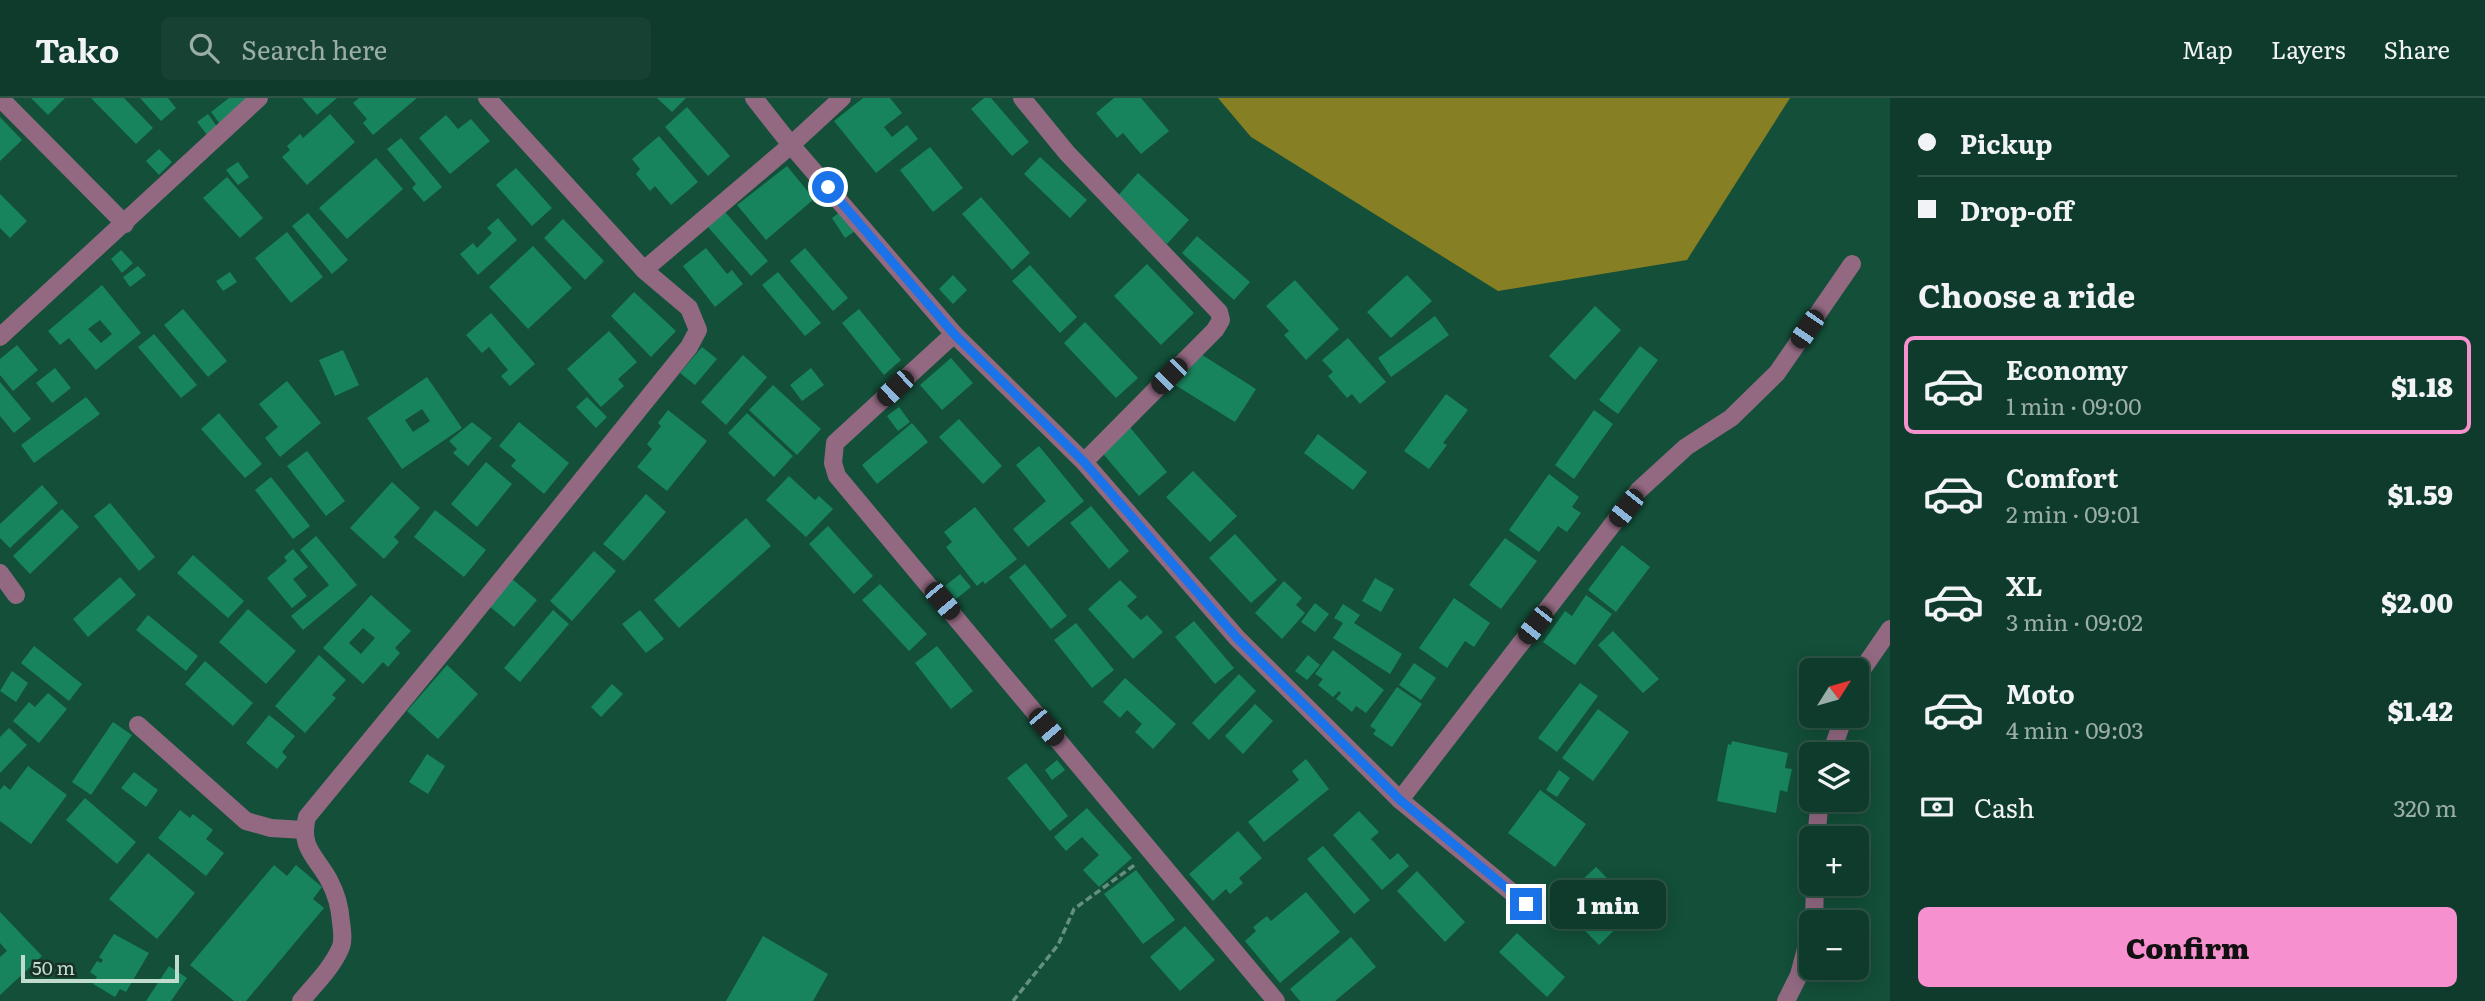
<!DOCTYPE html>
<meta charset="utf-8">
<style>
:root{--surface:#0e3b2b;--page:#174233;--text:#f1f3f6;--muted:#9bada9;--line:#2e5547;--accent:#f790ce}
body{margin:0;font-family:Literata,serif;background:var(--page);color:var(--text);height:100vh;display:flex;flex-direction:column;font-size:26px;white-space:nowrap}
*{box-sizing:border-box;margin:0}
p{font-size:23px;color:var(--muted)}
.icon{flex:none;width:38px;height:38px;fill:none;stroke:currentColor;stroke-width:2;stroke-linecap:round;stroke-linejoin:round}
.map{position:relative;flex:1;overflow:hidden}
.side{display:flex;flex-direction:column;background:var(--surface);width:595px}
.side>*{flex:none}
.guide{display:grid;align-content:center;height:154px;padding:0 28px;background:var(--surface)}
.needle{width:46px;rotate:53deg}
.buttons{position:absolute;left:1799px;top:560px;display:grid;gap:14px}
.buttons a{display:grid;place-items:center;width:70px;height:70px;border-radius:10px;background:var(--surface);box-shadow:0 4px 18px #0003,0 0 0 2px var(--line);font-size:35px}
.scale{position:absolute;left:21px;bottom:18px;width:158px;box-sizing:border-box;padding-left:7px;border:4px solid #bfdccd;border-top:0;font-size:19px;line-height:24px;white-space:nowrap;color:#bfdccd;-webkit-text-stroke:5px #183025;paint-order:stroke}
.end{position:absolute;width:32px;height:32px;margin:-16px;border:9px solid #1a73e8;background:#fff;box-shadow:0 0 0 4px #fff}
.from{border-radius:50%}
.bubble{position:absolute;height:49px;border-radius:10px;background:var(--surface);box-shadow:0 4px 18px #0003,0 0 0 2px var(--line);font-size:23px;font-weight:800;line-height:49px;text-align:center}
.car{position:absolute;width:21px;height:42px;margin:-21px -10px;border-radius:9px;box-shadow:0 0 5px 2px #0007;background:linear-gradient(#222 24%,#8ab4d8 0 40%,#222 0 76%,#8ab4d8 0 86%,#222 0)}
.guide b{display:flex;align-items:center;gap:24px;height:66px;font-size:26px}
.guide b+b{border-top:2px solid var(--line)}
.guide i{width:18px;height:18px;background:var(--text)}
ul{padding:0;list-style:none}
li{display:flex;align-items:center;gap:21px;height:98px;margin:0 14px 10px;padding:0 14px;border:4px solid transparent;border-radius:10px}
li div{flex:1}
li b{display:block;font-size:26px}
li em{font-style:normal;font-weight:800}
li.current{border-color:var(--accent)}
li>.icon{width:63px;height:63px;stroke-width:1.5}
h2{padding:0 28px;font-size:32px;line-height:84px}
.pay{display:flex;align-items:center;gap:18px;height:77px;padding:0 28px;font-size:26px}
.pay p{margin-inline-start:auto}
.cta{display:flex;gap:14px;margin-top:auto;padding:14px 28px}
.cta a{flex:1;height:80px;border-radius:10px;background:var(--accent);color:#111;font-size:28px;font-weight:800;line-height:80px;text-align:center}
header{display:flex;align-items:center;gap:42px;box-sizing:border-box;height:98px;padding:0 35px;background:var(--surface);border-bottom:2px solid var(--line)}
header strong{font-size:33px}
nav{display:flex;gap:38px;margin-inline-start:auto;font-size:24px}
.search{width:490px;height:63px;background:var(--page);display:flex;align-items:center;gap:18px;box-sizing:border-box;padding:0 24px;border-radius:10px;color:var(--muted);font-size:26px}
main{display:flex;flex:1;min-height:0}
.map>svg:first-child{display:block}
.forest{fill:#877f23}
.building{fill:#18845e;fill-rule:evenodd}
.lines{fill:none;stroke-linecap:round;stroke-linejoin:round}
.path{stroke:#63917e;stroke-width:3.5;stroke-dasharray:7 3.5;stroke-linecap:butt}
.minor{stroke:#926981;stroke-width:18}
.route{stroke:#1a73e8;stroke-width:9}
</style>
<header>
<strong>Tako</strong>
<div class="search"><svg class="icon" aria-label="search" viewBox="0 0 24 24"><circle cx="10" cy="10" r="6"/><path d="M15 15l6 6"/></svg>Search here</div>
<nav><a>Map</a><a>Layers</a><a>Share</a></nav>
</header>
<main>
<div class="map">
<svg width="1890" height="903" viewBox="0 0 1890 903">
<rect width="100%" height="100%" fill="#134f39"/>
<!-- forest -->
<polygon class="forest" points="1218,0 1790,0 1687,162 1498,193 1251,39"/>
<!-- building -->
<g class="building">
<polygon points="31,0 65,0 48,17"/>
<polygon points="91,0 124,0 153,30 136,46"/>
<polygon points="140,0 168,0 176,10 161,23"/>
<polygon points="229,0 252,0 220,26 211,14"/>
<polygon points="302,0 337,0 317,17"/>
<polygon points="359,0 417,0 373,37 363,25 367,21 353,5"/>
<polygon points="657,0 686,0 672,14"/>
<polygon points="863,0 890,0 902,15 884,29 892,39 907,27 918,41 876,75 834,23"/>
<polygon points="984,0 991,0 1029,44 1012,58 971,11"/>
<polygon points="1114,0 1141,0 1169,33 1141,56 1123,35 1117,40 1096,15"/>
<polygon points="687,9 730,58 708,78 665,29"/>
<polygon points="208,16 218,30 208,38 197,24"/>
<polygon points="330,16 355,44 307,87 282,59 290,52 287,48 300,36 303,40"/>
<polygon points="446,17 458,31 471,21 490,43 450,76 419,40"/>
<polygon points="0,19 22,42 0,63"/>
<polygon points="659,38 698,84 671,107 655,88 650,93 636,76 640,71 632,61"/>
<polygon points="401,40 442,89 424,104 412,90 416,86 387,51"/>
<polygon points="930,49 963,90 933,114 900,72"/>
<polygon points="159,51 172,64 159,77 146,63"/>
<polygon points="1040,59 1087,102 1070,120 1024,76"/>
<polygon points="376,60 403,91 347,141 319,110"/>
<polygon points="238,64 249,79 238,87 226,72"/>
<polygon points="787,68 814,101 766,142 737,107"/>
<polygon points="516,70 552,110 532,128 496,87"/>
<polygon points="1138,75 1189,122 1167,146 1116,100"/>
<polygon points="227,79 263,120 240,140 203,100"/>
<polygon points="0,96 27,123 10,140 0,130"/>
<polygon points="981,99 1030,155 1012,172 962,116"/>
<polygon points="844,111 858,131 845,140 832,120"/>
<polygon points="725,114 768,163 751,178 708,129"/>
<polygon points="308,115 348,162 332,176 292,128"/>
<polygon points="498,120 517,142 478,177 460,156 473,145 477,150 492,135 487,130"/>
<polygon points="563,121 604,163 585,182 544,140"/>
<polygon points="287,134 323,179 291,205 255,160"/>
<polygon points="1197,138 1250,184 1234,202 1182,155"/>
<polygon points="533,148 572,190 528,231 489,189"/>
<polygon points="706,150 727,176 732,172 743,186 715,209 683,168"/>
<polygon points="805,150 848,200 833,213 790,163"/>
<polygon points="121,152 133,165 122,175 111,161"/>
<polygon points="1147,166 1194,215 1161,247 1114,198"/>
<polygon points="1030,167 1077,219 1060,235 1012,183"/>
<polygon points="138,168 146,177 130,189 123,179"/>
<polygon points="230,174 237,184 223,193 216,183"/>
<polygon points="778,174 821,225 805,238 762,187"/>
<polygon points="953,177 967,192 953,206 939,191"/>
<polygon points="1407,177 1432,203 1391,240 1367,214"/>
<polygon points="1295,182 1339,231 1306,262 1284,237 1289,233 1266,208"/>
<path d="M102 187 141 235 96 272 69 240 60 247 48 233ZM100 222 112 236 101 245 88 231Z"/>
<polygon points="634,194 676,233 651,259 611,218"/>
<polygon points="1595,208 1621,232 1575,282 1549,258"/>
<polygon points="183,211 227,263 208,279 164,227"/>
<polygon points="859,211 901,262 884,277 842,225"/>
<polygon points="491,215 535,266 510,288 501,278 508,272 489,249 482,255 466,237"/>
<polygon points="1435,218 1449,237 1391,279 1378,260"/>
<polygon points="1085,224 1138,280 1116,300 1064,245"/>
<polygon points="609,233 637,264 618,281 624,288 601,309 567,271"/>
<polygon points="154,236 197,287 181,300 138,249"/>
<polygon points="1348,240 1386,284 1360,306 1352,296 1347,300 1328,278 1333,274 1322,262"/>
<polygon points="17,247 38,272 13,293 0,277 0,261"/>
<polygon points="1640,248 1658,262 1618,316 1599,302"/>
<polygon points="702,249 717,261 695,287 680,275"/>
<polygon points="343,252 359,287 335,298 319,262"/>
<polygon points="1196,253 1256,291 1235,324 1175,287"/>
<polygon points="743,257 767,279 726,327 701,304"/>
<polygon points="951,260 973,285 942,312 920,287"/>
<polygon points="55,270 71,290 52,305 36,285"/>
<polygon points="811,270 824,287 802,303 790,287"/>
<path d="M427 279 462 330 402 371 367 320ZM422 311 430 323 413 334 405 322Z"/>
<polygon points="287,283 321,325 280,359 265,340 278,329 259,306"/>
<polygon points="0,284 31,321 14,335 0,318"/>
<polygon points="773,287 821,331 797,357 749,312"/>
<polygon points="1446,296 1468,312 1443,345 1447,347 1429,371 1404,353"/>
<polygon points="86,299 100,316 34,365 21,347"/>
<polygon points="587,299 607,319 596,330 576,309"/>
<polygon points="899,309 910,324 898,333 887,318"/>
<polygon points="668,312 707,343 667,393 637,369 652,351 647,346 661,328 658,325"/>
<polygon points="1594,312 1613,326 1574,381 1555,367"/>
<polygon points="219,315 262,366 245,380 201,331"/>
<polygon points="747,315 793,358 774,379 728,335"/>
<polygon points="959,321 1002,368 983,386 939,339"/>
<polygon points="472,324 492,340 468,368 453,355 457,351 449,343"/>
<polygon points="519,324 569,365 544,396 511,368 516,362 499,348"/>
<polygon points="912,325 928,344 877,386 862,367"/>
<polygon points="1128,327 1167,374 1139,398 1099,351"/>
<polygon points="1318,336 1367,374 1353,392 1304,355"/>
<polygon points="1039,348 1084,403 1028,449 1013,431 1046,403 1016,367"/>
<polygon points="307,353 345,403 326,418 287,368"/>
<polygon points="486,364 512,386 477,429 451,406"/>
<polygon points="1193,373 1237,418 1210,444 1166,399"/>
<polygon points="1549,376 1579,399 1572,409 1581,415 1567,434 1558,428 1539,454 1509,432"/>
<polygon points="789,378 815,402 819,398 833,411 806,439 766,402"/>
<polygon points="271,379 310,428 293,441 255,392"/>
<polygon points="392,384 420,410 394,439 399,444 384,461 350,430"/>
<polygon points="42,387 58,405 10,450 0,440 0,426"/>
<polygon points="646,396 666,414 624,463 603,446"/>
<polygon points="110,405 155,459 139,473 94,418"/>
<polygon points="1091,408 1129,453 1109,471 1070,425"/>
<polygon points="975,409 1017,461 985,486 983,483 977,488 946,449 952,444 944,434"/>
<polygon points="62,411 79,429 30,476 13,458"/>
<polygon points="435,412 486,452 464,479 414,439"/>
<polygon points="746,420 771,448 679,530 654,502"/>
<polygon points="828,428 873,478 854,496 809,446"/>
<polygon points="1235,436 1277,482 1251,505 1209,460"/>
<polygon points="316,438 357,487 303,532 291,518 329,487 300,452"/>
<polygon points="1505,440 1537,463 1501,511 1469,487"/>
<polygon points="1622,447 1650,469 1616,514 1588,492"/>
<polygon points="293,451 308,469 293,481 307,498 292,510 267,480 287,463 284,459"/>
<polygon points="594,453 616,473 572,523 550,503"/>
<polygon points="193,457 244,503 228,520 177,475"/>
<polygon points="1025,466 1067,518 1051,531 1009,479"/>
<polygon points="960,476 971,489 956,501 945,488"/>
<polygon points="120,479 136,497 88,539 73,521"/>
<polygon points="511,480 537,502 514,529 488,507"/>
<polygon points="1375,480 1394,491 1381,514 1362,503"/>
<polygon points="1120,482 1137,499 1127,508 1141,522 1147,517 1163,534 1133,561 1088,511"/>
<polygon points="1284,483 1302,500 1296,507 1305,515 1282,541 1255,515"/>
<polygon points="880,486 927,536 909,553 862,502"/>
<path d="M371 497 411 533 395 550 400 555 388 569 383 564 363 586 323 550ZM363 530 375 540 361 556 349 545Z"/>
<polygon points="1586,497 1612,516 1575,567 1543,544 1565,513 1572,518"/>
<polygon points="1454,500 1490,525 1474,549 1465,543 1447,570 1419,550"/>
<polygon points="1315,505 1329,516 1315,534 1301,524"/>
<polygon points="1343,506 1360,517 1354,525 1402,556 1390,576 1333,540 1343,525 1334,520"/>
<polygon points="248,511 296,553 266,586 219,544"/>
<polygon points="553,512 569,526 520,584 504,570"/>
<polygon points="640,512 664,541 646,555 622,526"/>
<polygon points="148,517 198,558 186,573 136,532"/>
<polygon points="1194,523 1234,570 1215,586 1175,539"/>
<polygon points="1076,525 1114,572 1092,590 1054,542"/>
<polygon points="1613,533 1659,581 1643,595 1598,547"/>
<polygon points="34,548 82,586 69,603 21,565"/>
<polygon points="937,548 973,593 951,611 915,565"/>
<polygon points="1333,552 1384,592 1366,615 1356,608 1352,614 1336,601 1341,595 1339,593 1333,599 1318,587 1323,581 1315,576"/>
<polygon points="319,557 346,582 332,597 336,600 305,635 275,608"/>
<polygon points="1308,557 1320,567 1307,582 1295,573"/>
<polygon points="205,563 253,605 233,628 185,586"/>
<polygon points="1414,565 1436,580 1421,602 1399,587"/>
<polygon points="447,567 478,596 438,641 407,613"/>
<polygon points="12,573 28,585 16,604 0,593"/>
<polygon points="1239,576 1256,593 1209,642 1192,625"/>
<polygon points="1125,580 1176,626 1153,651 1135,634 1142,626 1127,612 1120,620 1103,604"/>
<polygon points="1580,585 1598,598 1557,654 1538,640"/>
<polygon points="612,586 623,596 601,619 591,609"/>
<polygon points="1397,589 1422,606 1392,649 1373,636 1376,632 1370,628"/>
<polygon points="48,595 67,611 39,645 13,623 29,604 35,609"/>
<polygon points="1255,606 1273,623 1243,656 1225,638"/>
<polygon points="1598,611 1629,634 1593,683 1562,660"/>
<polygon points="269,617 295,638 282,654 287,659 277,671 246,645"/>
<polygon points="113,624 132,637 91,697 72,684"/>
<polygon points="9,630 27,647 0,675 0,639"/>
<polygon points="1732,643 1788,655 1785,670 1792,671 1787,694 1780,692 1776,715 1717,703 1728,646 1731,647"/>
<polygon points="427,656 445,668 428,696 409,684"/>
<polygon points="1306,661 1329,691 1264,744 1248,724 1299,682 1292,673"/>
<polygon points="1057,662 1065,672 1052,682 1045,672"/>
<polygon points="1026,665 1068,718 1050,733 1007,680"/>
<polygon points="28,668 67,697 31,746 0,723 0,692 4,687 10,692"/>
<polygon points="1559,672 1570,680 1557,699 1546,692"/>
<polygon points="134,674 158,692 146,709 121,690"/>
<polygon points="1540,692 1586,726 1555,769 1508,735"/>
<polygon points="85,700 136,744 117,766 66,722"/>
<polygon points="1087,710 1132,760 1099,789 1083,772 1099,757 1082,739 1066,753 1054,739"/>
<polygon points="180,712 190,720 193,716 213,732 206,741 224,755 206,778 158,740"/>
<polygon points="1359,713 1379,734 1371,741 1390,762 1398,755 1409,768 1382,792 1333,737"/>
<polygon points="1238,733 1262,760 1239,780 1243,785 1230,796 1226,791 1213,803 1189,776"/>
<polygon points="1323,748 1370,802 1354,816 1307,761"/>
<polygon points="148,755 195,795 157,841 109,801"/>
<polygon points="274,767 287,778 296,767 322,789 313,801 324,810 246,903 234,903 190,867"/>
<polygon points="1596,769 1637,810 1599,847 1558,805"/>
<polygon points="1136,772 1175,822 1143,846 1104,796"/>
<polygon points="1417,773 1465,824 1445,844 1397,793"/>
<polygon points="1306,794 1340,834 1280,885 1245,843 1256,833 1253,829 1267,818 1271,823"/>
<polygon points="0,814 42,858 0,897 0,859 7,853 0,845"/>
<polygon points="1185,828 1215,862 1180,893 1150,859"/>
<polygon points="1517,835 1565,879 1547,899 1499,854"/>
<polygon points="114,836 149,855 126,894 120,891 115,899 93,886 97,879 90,874 97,863 101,865 103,862 99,859"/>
<polygon points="763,838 828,876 813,903 726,903"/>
<polygon points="1351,839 1376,869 1335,903 1300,903 1290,891"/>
<polygon points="169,868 187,880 171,903 146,903"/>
</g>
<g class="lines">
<!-- path -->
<polyline class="path" points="1013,903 1058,847 1074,811 1136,766"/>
<!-- minor -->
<g class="minor">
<polyline points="0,0 125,126"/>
<polyline points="754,0 791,47 954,236 835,345 833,365 837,378 1276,903"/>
<polyline points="1022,0 1067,55 1219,214 1221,222 1215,232 1084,364"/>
<polyline points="644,172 791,47 842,0"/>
<polyline points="954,236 1084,364 1237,540 1400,702 1526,806"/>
<polyline points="0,239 259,0"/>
<polyline points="0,475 16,497"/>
<polyline points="1857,579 1890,531"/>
<polyline points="138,627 246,723 271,730 304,732"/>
<polyline points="1831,656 1844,618"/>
<polyline points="1400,702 1639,392 1686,349 1731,320 1777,275 1852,166"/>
<polyline points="1816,740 1820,702"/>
<polyline points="1814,824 1815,786"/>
<path d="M301 903C315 886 331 871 340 851 344 843 342 832 341 824 340 809 336 795 329 782 316 758 299 750 307 719L456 538 689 249 698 232 689 210 644 172 487 0"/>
<polyline points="1786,903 1799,877 1811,832"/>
</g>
</g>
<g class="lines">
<!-- route -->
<polyline class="route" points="828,89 954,236 1084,364 1237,540 1400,702 1526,806"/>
</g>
</svg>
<div class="buttons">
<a><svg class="needle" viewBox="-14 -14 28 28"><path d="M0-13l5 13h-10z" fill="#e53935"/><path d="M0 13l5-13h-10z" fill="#9bada9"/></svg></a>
<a><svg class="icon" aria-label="layers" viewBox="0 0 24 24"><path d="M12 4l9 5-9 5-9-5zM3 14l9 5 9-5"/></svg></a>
<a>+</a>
<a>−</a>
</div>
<div class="scale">50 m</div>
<i class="end from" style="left:828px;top:89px"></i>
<i class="end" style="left:1526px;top:806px"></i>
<div class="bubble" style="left:1550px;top:782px;width:116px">1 min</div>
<i class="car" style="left:1807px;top:231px;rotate:214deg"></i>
<i class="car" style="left:1169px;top:278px;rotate:225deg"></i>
<i class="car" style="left:895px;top:290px;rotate:227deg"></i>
<i class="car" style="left:1626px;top:410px;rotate:218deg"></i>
<i class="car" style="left:942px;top:503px;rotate:140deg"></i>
<i class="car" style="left:1535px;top:527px;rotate:218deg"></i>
<i class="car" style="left:1046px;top:629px;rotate:140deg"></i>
</div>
<section class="side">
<div class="guide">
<b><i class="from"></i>Pickup</b>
<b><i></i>Drop-off</b>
</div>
<h2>Choose a ride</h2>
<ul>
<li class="current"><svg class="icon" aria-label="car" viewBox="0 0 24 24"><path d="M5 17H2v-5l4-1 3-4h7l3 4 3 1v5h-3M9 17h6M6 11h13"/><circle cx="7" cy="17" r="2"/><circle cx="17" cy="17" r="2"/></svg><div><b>Economy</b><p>1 min · 09:00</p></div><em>$1.18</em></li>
<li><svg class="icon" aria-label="car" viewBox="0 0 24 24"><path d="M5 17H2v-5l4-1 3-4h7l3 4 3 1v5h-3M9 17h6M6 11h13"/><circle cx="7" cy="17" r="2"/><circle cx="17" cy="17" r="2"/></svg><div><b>Comfort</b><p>2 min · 09:01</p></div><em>$1.59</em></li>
<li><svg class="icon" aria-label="car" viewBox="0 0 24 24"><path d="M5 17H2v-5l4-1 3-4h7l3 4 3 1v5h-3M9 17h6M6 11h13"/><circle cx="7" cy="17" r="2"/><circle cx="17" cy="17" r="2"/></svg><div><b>XL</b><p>3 min · 09:02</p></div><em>$2.00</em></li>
<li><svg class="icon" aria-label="car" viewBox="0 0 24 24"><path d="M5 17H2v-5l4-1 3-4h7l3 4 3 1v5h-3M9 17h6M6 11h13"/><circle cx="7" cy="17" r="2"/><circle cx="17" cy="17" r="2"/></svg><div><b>Moto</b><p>4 min · 09:03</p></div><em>$1.42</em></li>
</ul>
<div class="pay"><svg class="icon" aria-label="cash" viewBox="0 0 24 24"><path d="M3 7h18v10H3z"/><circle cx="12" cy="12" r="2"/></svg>Cash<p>320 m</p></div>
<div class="cta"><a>Confirm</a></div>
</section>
</main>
